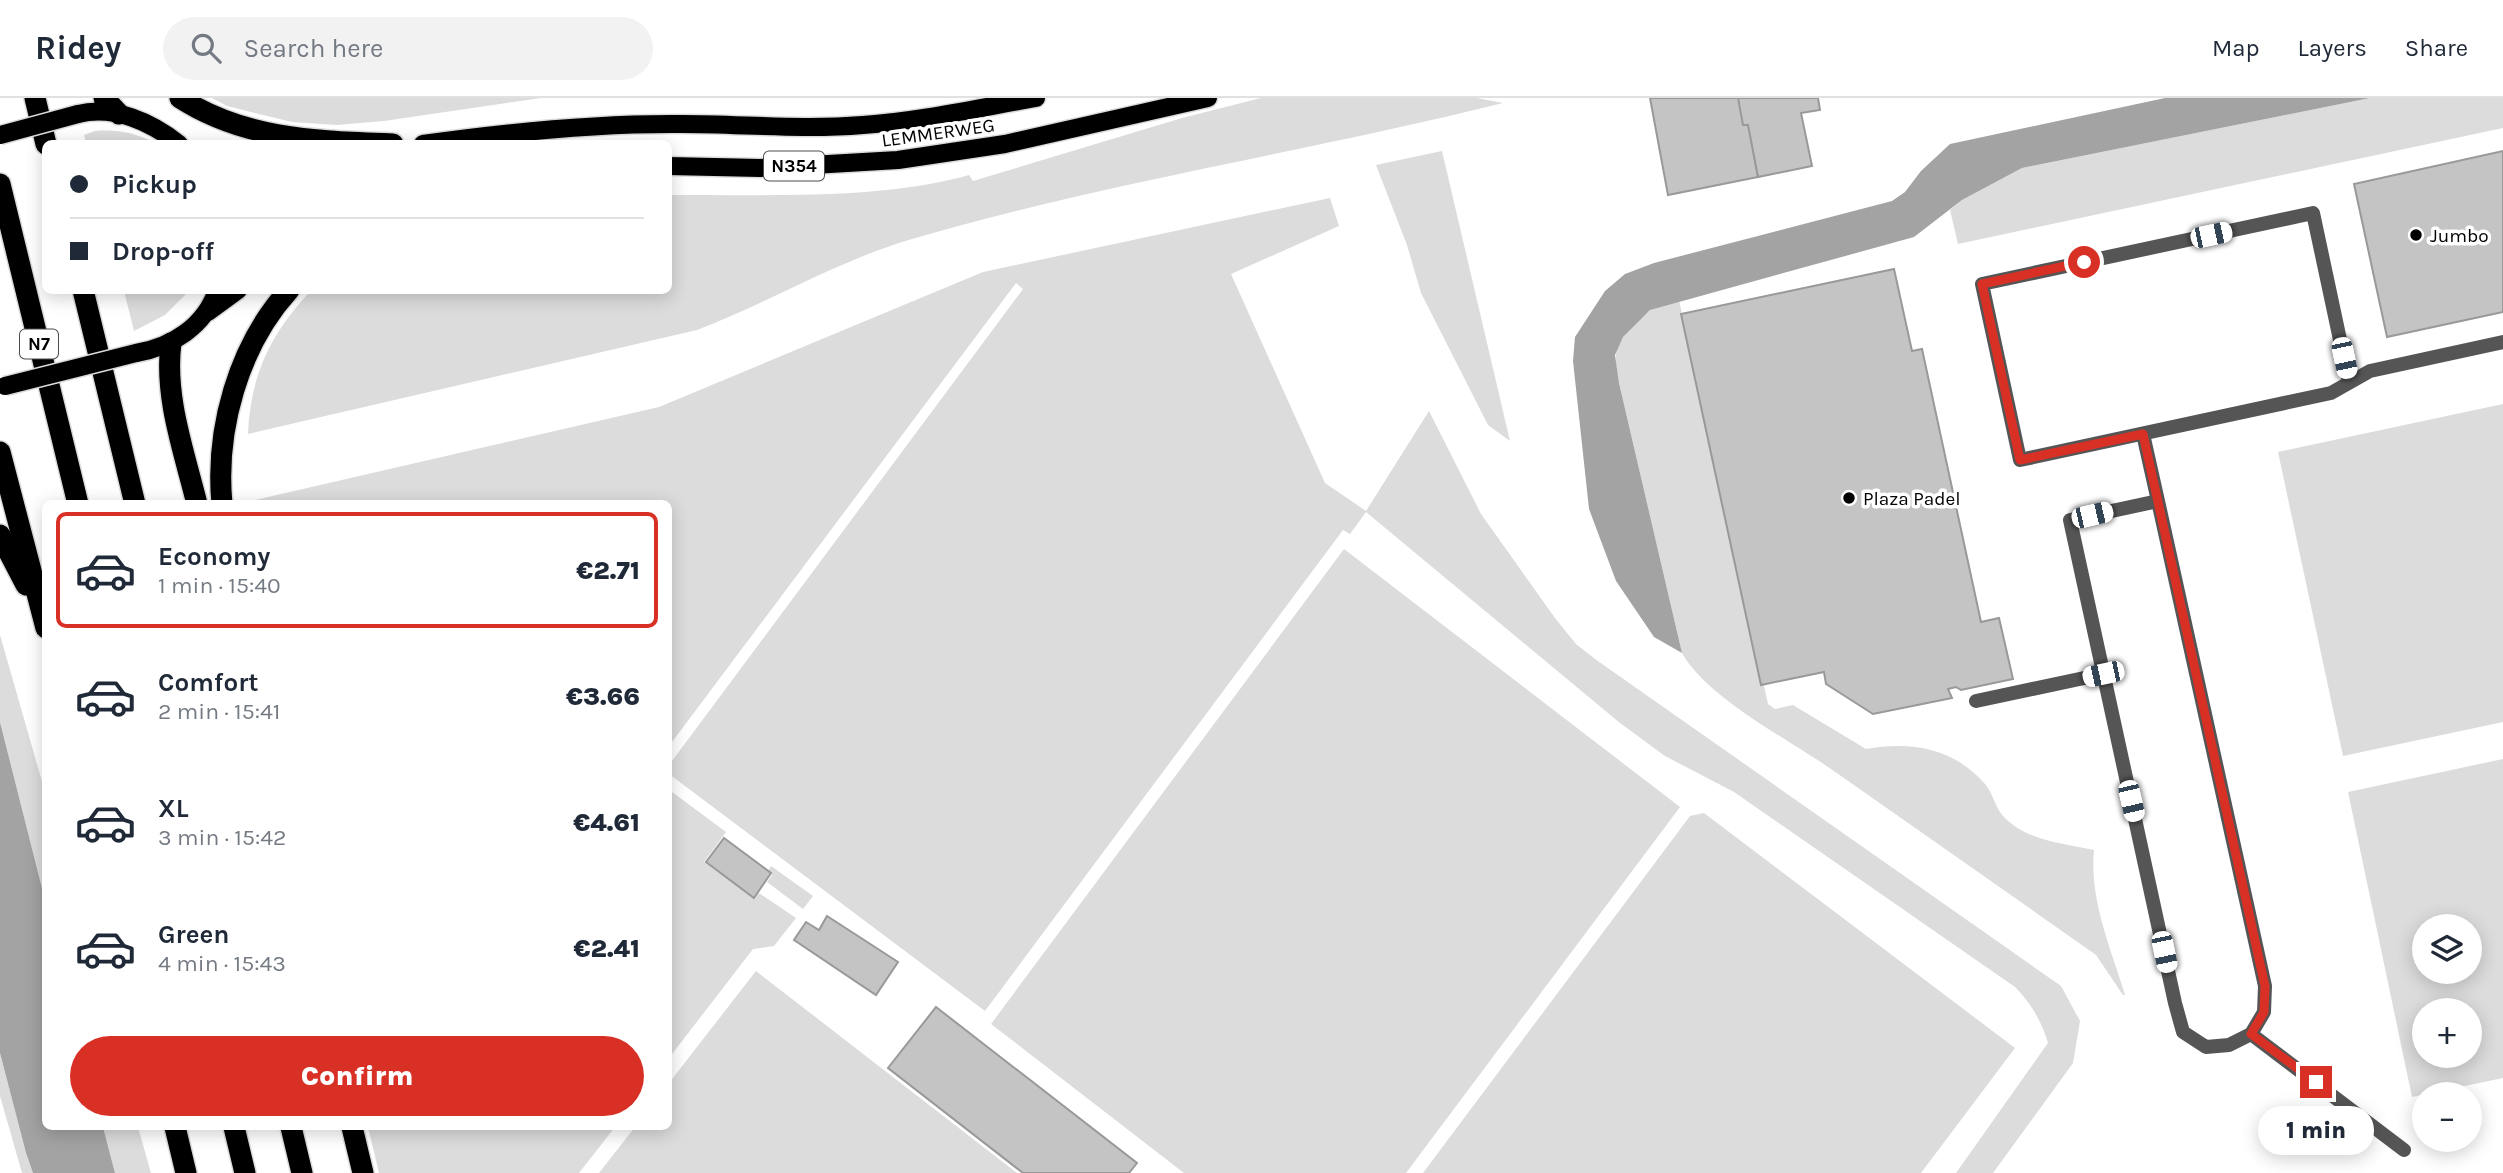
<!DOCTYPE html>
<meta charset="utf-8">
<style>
:root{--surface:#fff;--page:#f2f2f3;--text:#1f2937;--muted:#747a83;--line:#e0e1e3;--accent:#d93025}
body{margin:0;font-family:Karla,sans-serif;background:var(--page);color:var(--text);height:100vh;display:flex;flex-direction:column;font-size:26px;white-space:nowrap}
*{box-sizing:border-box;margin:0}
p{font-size:23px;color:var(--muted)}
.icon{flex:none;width:38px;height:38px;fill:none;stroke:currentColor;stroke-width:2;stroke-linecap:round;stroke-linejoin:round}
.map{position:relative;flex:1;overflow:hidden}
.details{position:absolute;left:42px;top:402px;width:630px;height:630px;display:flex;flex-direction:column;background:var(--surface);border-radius:10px;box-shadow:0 4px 18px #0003}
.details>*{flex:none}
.banner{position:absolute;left:42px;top:42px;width:630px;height:154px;border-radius:10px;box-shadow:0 4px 18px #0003;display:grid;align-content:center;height:154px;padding:0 28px;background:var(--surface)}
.tools{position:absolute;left:2412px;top:816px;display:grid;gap:14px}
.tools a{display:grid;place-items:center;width:70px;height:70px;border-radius:50%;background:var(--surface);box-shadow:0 4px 18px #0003;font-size:35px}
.end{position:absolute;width:32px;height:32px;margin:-16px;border:9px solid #d93025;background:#fff;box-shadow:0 0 0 4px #fff}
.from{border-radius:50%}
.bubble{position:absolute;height:49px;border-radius:24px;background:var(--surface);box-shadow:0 4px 18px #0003;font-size:23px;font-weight:800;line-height:49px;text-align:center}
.car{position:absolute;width:21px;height:42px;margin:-21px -10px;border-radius:9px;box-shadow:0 0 5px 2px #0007;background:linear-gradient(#fff 24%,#345 0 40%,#fff 0 76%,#345 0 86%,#fff 0)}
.banner b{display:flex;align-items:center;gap:24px;height:66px;font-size:26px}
.banner b+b{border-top:2px solid var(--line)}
.banner i{width:18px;height:18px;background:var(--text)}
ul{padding:12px 0 0;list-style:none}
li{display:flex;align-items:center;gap:21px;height:116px;margin:0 14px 10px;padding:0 14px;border:4px solid transparent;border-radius:10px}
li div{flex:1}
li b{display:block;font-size:26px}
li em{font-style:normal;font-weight:800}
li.selected{border-color:var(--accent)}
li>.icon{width:63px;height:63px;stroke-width:1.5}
.primary-button{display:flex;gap:14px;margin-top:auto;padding:14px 28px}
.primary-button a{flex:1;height:80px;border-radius:42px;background:var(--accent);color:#fff;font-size:28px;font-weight:800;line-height:80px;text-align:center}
header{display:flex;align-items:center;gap:42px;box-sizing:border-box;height:98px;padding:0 35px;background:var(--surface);border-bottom:2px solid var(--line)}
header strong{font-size:33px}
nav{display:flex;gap:38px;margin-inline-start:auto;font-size:24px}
.search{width:490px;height:63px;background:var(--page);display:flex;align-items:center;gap:18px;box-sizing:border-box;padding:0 24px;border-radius:38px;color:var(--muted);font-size:26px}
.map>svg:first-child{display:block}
.green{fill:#dcdcdc;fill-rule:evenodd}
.water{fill:#a3a3a3}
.building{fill:#c4c4c4;stroke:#999;stroke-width:2}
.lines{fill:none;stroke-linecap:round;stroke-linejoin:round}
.primary-casing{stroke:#dbdbdb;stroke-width:21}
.highway-casing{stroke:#dbdbdb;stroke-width:24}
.lane{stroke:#555;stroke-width:14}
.primary{stroke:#000;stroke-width:18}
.highway{stroke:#000;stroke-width:21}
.primary-bridge-casing{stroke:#dbdbdb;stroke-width:21;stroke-linecap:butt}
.primary-bridge{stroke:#000;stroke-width:18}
.route{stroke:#d93025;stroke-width:9}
.poi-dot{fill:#000;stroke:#fff;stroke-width:2.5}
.labels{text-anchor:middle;stroke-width:7;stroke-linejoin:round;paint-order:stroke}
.shield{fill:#fff;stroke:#4c4c4c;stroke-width:2}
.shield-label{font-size:18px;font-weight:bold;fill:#000}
.street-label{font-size:19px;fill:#000;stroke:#fff}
.poi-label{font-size:19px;fill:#000;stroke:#fff;text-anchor:start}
</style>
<header>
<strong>Ridey</strong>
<div class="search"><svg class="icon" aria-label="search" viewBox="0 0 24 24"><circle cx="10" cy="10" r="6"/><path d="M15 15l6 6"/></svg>Search here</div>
<nav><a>Map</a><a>Layers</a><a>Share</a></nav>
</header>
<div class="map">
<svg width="2503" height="1075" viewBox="0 0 2503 1075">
<rect width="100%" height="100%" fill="#fff"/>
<!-- green -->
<g class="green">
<polygon points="212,0 541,0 384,23 337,27 292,24 227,8"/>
<path d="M1261 0H1477L1503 5C1307 54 1106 84 912 141 837 163 770 204 697 232L248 336C250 279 271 234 311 193L668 192 669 97C765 96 876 103 969 77L973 83 1182 20Z"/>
<polygon points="2370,0 2503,0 2503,30 1958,146 1950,112 1962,102 2022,70"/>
<path d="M95 33C117 31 136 35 155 45H86L84 37Z"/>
<polygon points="1442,53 1510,343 1488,327 1421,195 1407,147 1376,67"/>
<path d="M1330 100 1339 128 1231 176 1325 385 1366 413 1429 313 1481 416 1555 520 1576 546 1595 561 2061 888 2080 923 2073 965 1993 1075H1956L2048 945C2041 922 2032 907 2015 889L1734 694 1665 658 1620 625 1366 414 1350 436 1343 432 985 913 669 676V667L1023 191 1016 185 669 648 668 406H238L659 309 983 174Z"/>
<polygon points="124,193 124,192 189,193 165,217 134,233"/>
<path d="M1677 193 1768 606 1775 611 1793 607 1866 651C1911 643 1954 650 1985 686 1993 695 1995 710 2004 719 2027 743 2063 745 2094 752 2089 801 2111 851 2125 897H2123L2096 857C2008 795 1920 733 1831 671 1788 641 1707 600 1682 555L1619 285C1618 277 1615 266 1616 257 1618 231 1658 207 1677 193Z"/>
<polygon points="2503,306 2503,624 2343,658 2278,354"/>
<polygon points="1344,451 1680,709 1406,1075 1184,1075 991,926"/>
<polygon points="0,537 45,694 45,802 0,624"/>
<path d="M2503 661V980L2412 999 2348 694ZM2424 828H2469V873H2424ZM2424 912H2469V957H2424Z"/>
<polygon points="668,691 726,734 704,764 755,801 759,795 796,820 774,848 753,851 669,960"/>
<polygon points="1704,715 2015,950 1921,1075 1423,1075 1690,718"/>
<polygon points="771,768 813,798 803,811 767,784 772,777 768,773"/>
<polygon points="756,873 1017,1075 599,1075 635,1029 668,1029 669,985"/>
<polygon points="0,955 26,1055 33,1075 22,1075 0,998"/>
<polygon points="103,1029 138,1029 151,1075 115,1075"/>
<polygon points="368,1029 615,1029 579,1075 379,1075"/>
</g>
<!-- water -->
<g class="water">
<polygon points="2165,0 2370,0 2022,70 1962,102 1914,139 1650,212 1623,239 1615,257 1619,285 1682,555 1654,539 1616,483 1589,411 1573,263 1575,239 1605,193 1625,176 1654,165 1892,103 1905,94 1921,73 1950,46"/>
<polygon points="0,624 45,802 46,1029 103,1029 115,1075 33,1075 26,1055 0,955"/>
</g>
<!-- building -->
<g class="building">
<polygon points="1650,0 1744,0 1758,79 1668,97"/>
<polygon points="1738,0 1818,0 1820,12 1801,15 1812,68 1758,79 1748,27 1743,27"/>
<polygon points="2503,53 2503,214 2387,239 2354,86"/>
<polygon points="1894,171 1912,253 1922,251 1981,524 1999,520 2013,581 1961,592 1956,589 1948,591 1952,600 1873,616 1826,586 1824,574 1761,587 1681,216"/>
<polygon points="724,740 771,775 754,800 706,764"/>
<polygon points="827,818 898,864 876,897 794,842 806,824 819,832"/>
<polygon points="936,909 1137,1065 1129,1075 1023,1075 888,970"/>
</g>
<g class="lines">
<defs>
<g id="primary">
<path d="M78 16C114 7 151 24 179 46"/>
<path d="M423 46C509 34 595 25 682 26 742 26 802 32 863 27 921 23 978 10 1036 0"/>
<polyline points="668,68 760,70 898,62 1005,46 1208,0"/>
<polyline points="208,214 238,192"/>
<path d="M136 255C172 249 205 228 217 192"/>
</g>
<g id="highway">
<polyline points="35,0 46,46"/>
<polyline points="104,0 119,16"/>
<path d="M180 0C245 42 318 43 393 46"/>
<polyline points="0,86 78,406"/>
<polyline points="83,192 135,406"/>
<path d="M171 245C164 299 184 353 197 406"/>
<polyline points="0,354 46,530"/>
<path d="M222 406C215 332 238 248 289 192"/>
<polyline points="0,437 26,487"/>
<polyline points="175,1029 186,1075"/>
<polyline points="234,1029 245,1075"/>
<polyline points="291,1029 302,1075"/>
<polyline points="352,1029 363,1075"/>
</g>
</defs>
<!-- primary casing -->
<use href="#primary" class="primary-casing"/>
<!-- highway casing -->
<use href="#highway" class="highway-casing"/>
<!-- lane -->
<g class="lane">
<polyline points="2349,284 2313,115 1982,186 2020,362 2331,295 2370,273 2503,244"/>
<polyline points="2143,336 2158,403 2265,888 2264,914 2251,936 2229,947 2206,949 2183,934 2175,905 2070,422 2158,403"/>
<polyline points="1976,603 2103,576"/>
<polyline points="2251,936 2404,1052"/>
</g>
<!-- primary -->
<use href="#primary" class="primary"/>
<!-- highway -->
<use href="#highway" class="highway"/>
<defs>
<g id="primary-bridge">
<polyline points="0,37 78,16"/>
<polyline points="5,288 136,255"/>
</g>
</defs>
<!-- primary-bridge casing -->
<use href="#primary-bridge" class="primary-bridge-casing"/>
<!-- primary-bridge -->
<use href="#primary-bridge" class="primary-bridge"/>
</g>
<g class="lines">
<!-- route -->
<polyline class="route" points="2084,164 1982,186 2020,362 2143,336 2265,888 2264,914 2251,936 2316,984"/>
</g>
<!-- markers -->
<g class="poi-dot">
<circle cx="2416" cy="137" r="7"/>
<circle cx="1849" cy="400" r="7"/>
</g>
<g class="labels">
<!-- shield labels -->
<g class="shield">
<rect x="764" y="53.5" width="60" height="29" rx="5"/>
<rect x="20" y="231.5" width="38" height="29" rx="5"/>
</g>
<g class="shield-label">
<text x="794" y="74">N354</text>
<text x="39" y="252">N7</text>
</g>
<!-- street labels -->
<g class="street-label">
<text transform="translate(938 34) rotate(-8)" y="7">LEMMERWEG</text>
</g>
<!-- poi labels -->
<g class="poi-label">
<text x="2430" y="144">Jumbo</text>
<text x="1863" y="407">Plaza Padel</text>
</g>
</g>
</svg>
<div class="tools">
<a><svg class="icon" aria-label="layers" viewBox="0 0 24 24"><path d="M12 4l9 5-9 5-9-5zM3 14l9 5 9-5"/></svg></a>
<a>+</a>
<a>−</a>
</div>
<i class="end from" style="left:2084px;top:164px"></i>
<i class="end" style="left:2316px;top:984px"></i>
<div class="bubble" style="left:2258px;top:1008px;width:116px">1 min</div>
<i class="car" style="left:2211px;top:137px;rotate:78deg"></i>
<i class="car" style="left:2344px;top:260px;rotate:168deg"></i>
<i class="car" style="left:2092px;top:417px;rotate:77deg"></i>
<i class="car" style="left:2103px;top:576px;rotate:258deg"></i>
<i class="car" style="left:2131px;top:703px;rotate:167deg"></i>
<i class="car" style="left:2164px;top:854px;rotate:168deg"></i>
<div class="banner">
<b><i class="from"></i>Pickup</b>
<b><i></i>Drop-off</b>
</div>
<section class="details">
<ul>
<li class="selected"><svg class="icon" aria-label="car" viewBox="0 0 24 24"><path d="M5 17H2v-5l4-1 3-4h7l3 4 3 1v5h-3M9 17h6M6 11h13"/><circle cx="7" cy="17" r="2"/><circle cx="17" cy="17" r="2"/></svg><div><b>Economy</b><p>1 min · 15:40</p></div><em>€2.71</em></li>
<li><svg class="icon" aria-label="car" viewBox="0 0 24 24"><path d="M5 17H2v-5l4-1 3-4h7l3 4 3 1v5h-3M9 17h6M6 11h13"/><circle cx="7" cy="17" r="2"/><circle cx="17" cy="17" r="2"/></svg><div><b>Comfort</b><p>2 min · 15:41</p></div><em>€3.66</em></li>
<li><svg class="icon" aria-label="car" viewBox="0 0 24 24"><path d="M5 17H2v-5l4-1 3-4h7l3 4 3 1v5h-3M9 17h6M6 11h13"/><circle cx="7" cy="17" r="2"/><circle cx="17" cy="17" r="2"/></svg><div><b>XL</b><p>3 min · 15:42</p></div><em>€4.61</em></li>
<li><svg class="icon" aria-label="car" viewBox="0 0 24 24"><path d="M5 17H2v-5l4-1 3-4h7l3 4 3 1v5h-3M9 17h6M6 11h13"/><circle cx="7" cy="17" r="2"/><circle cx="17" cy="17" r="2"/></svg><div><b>Green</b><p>4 min · 15:43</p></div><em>€2.41</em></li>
</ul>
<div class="primary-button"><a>Confirm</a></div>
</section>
</div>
